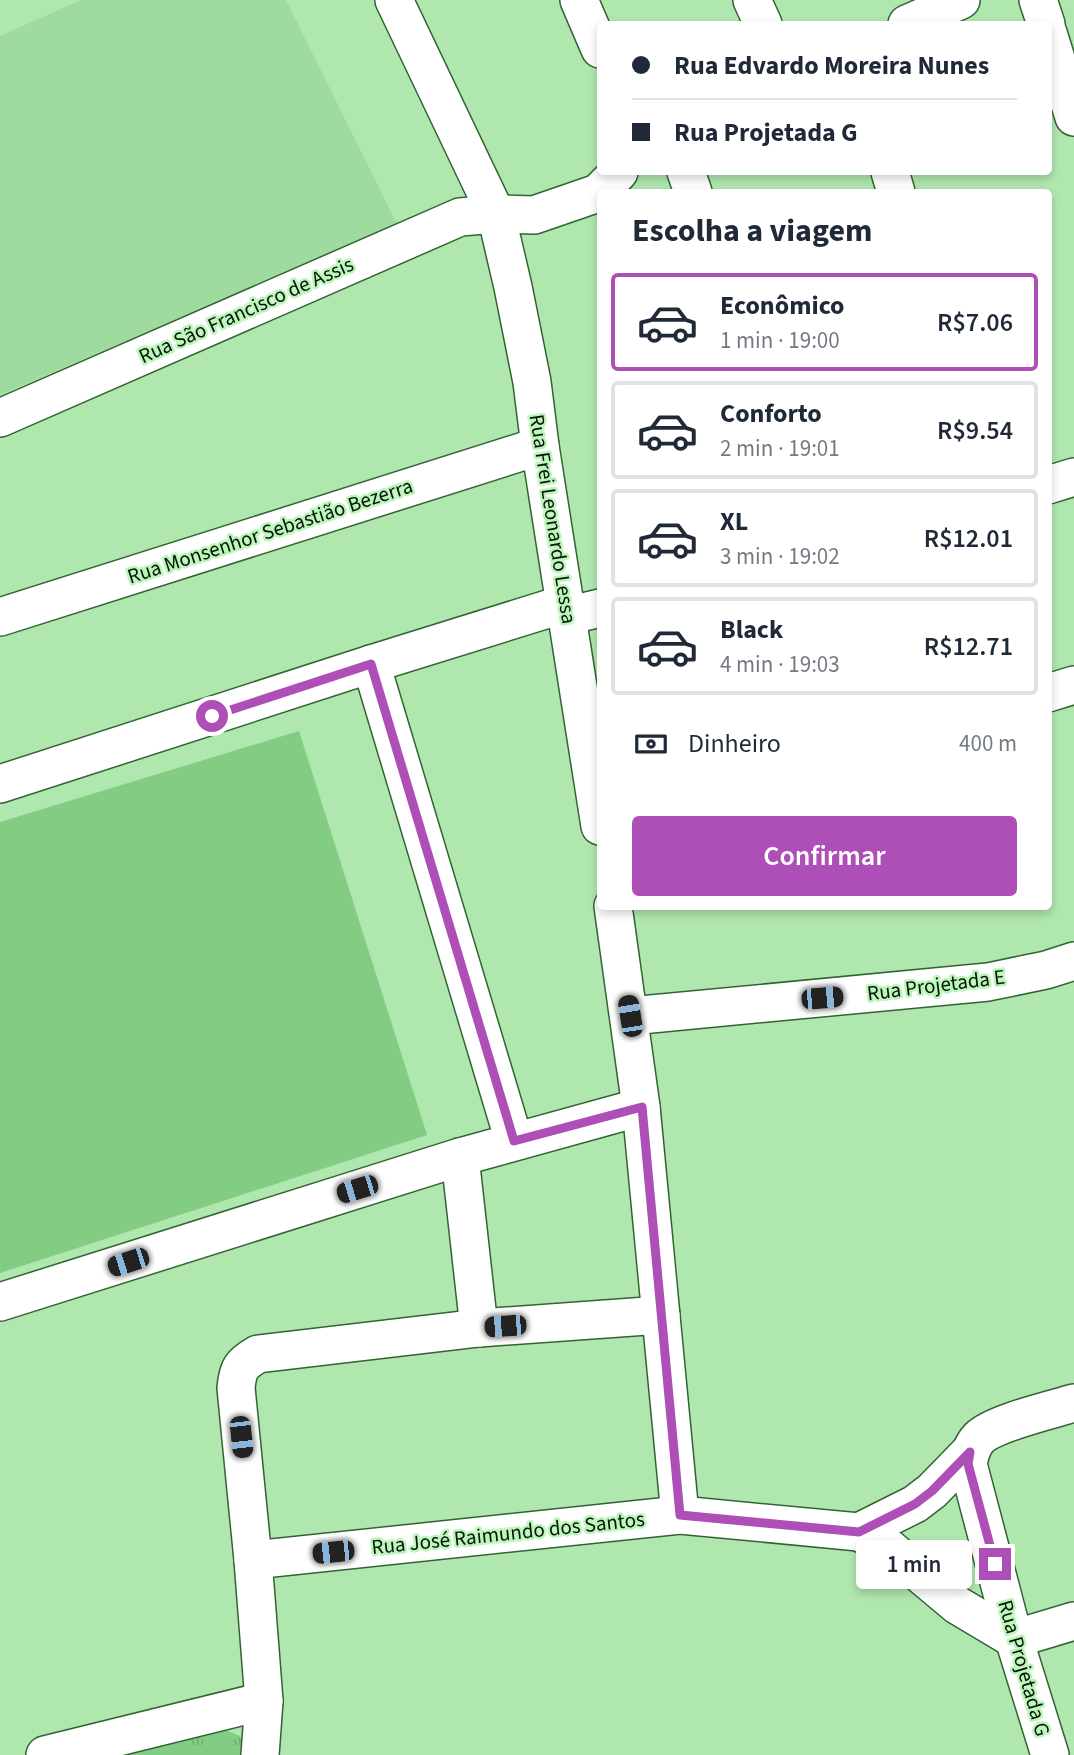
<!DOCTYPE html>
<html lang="pt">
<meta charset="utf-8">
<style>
:root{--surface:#fff;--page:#f6f6f7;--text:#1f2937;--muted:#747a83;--line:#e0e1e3;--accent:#ae4fb7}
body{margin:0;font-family:"Source Sans 3",sans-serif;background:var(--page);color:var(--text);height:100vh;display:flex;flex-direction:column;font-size:26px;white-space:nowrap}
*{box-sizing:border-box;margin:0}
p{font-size:23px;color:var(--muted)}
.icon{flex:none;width:38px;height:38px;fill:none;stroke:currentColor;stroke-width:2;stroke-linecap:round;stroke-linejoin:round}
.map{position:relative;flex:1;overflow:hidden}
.details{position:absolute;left:597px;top:189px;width:455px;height:721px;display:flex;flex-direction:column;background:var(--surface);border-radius:7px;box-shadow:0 4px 10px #0003}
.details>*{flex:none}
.top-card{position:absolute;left:597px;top:21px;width:455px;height:154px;border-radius:7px;box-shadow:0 4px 10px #0003;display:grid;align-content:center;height:154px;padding:0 35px;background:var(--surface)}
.end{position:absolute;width:32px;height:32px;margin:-16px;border:9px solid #ae4fb7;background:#fff;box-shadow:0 0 0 4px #fff}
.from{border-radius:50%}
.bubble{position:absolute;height:49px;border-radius:7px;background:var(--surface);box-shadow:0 4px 10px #0003;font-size:23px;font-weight:600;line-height:49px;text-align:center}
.car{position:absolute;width:21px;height:42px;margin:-21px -10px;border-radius:9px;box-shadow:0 0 5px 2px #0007;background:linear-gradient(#222 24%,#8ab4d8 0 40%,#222 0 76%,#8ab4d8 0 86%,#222 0)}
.top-card b{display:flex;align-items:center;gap:24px;height:66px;font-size:26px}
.top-card b+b{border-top:2px solid var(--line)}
.top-card i{width:18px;height:18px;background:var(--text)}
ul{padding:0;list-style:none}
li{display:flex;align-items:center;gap:21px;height:98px;margin:0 14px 10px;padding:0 21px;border:4px solid var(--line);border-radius:7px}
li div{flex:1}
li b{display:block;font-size:26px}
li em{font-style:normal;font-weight:600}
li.current{border-color:var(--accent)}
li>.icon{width:63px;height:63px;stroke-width:1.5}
h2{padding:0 35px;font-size:32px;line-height:84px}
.pay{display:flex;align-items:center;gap:18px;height:77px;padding:0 35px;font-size:26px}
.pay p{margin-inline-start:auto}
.cta{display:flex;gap:14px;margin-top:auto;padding:14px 35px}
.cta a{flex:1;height:80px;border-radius:7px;background:var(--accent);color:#fff;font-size:28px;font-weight:600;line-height:80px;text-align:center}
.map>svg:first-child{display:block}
.built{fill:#9fda9e}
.grass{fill:#83cc83}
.park{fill:url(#park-tufts)}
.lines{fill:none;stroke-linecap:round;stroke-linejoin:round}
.minor-casing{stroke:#326433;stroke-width:40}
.minor{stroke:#fff;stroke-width:37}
.route{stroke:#ae4fb7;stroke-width:9}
.labels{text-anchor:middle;stroke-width:5;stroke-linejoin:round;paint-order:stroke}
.street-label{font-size:21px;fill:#041805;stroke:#bdf5bc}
</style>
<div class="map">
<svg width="1074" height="1755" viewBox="0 0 1074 1755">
<defs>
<pattern id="park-tufts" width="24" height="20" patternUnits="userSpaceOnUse" patternTransform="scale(1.75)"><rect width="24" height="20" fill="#83cc83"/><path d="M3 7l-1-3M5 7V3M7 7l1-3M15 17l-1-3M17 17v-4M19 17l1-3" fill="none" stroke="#70ae70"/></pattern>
</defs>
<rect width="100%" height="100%" fill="#b0e7af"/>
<!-- built -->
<polygon class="built" points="81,0 286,0 397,224 0,395 0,36"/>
<!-- grass -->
<polygon class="grass" points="299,731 427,1135 0,1273 0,822"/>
<!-- park -->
<polygon class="park" points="211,1724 240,1736 247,1755 106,1755"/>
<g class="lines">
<defs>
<g id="minor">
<polyline points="394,0 496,214 513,287 532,382 540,446 600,826"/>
<polyline points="579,0 600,49"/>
<polyline points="752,0 763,24"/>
<polyline points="1038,0 1046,24"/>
<polyline points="907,24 961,0"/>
<polyline points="1048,33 1074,117"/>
<polyline points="686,172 693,192"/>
<polyline points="890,172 896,192"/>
<polyline points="0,418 460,217 496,214 534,215 598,193 619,172"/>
<polyline points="1048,485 1074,477"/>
<polyline points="567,616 600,608"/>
<polyline points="0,617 540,446"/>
<polyline points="371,664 514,1141"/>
<polyline points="1048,693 1074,685"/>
<polyline points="0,784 371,664 564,604"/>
<polyline points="613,906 641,1107 680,1515"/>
<polyline points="630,1016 988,982 1046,970 1074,961"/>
<polyline points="460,1157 479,1328"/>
<polyline points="0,1302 460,1157 641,1107"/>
<polyline points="859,1532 915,1504 932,1491 970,1452"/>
<polyline points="253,1560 680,1515 859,1532 889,1548 957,1605 1014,1639 1074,1621"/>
<polyline points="45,1755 264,1701"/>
<path d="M260 1755 264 1701 253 1560 236 1388C238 1368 241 1364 258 1354L479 1328 661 1315"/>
<path d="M1050 1755 1014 1639 968 1464C970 1454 972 1445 979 1438 994 1423 1051 1410 1074 1403"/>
</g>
</defs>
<!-- minor casing -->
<use href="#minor" class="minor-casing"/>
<!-- minor -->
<use href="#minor" class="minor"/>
</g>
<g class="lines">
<!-- route -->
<polyline class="route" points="212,716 371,664 514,1141 642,1107 680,1515 859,1532 915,1504 932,1491 970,1452 968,1464 995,1564"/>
</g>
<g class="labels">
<!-- street labels -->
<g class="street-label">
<text transform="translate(246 310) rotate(-24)" y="7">Rua São Francisco de Assis</text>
<text transform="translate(553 519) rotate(81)" y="7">Rua Frei Leonardo Lessa</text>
<text transform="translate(270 531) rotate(-18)" y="7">Rua Monsenhor Sebastião Bezerra</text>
<text transform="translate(936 985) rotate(-7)" y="7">Rua Projetada E</text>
<text transform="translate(508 1533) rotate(-6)" y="7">Rua José Raimundo dos Santos</text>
<text transform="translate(1024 1668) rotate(74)" y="7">Rua Projetada G</text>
</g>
</g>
</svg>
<i class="end from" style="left:212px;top:716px"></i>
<i class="end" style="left:995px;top:1564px"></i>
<div class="bubble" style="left:856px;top:1540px;width:116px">1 min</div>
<i class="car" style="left:822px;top:998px;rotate:85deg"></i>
<i class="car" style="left:630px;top:1016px;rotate:351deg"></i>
<i class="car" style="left:357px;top:1189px;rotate:253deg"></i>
<i class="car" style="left:128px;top:1262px;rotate:252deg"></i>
<i class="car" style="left:505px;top:1326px;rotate:266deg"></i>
<i class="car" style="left:241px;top:1437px;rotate:174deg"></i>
<i class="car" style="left:333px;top:1552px;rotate:264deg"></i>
<div class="top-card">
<b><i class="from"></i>Rua Edvardo Moreira Nunes</b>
<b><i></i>Rua Projetada G</b>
</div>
<section class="details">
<h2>Escolha a viagem</h2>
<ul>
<li class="current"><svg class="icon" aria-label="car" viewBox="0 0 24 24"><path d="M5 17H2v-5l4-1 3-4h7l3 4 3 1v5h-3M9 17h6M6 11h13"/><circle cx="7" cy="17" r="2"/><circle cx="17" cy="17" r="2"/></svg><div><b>Econômico</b><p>1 min · 19:00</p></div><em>R$7.06</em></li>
<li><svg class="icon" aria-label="car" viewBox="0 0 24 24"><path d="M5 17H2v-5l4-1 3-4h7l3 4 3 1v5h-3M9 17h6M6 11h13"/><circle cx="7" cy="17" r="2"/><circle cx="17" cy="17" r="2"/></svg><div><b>Conforto</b><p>2 min · 19:01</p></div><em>R$9.54</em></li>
<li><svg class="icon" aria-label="car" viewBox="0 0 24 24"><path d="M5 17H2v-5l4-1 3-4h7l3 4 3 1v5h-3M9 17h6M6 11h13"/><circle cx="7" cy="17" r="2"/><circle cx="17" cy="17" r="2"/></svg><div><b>XL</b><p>3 min · 19:02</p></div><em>R$12.01</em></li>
<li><svg class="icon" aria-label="car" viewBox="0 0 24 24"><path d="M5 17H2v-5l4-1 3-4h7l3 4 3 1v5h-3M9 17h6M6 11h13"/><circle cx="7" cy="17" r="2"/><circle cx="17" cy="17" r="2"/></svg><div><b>Black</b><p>4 min · 19:03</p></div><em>R$12.71</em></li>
</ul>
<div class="pay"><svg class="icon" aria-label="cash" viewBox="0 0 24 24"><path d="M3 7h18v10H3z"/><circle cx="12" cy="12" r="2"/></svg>Dinheiro<p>400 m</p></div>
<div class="cta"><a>Confirmar</a></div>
</section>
</div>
